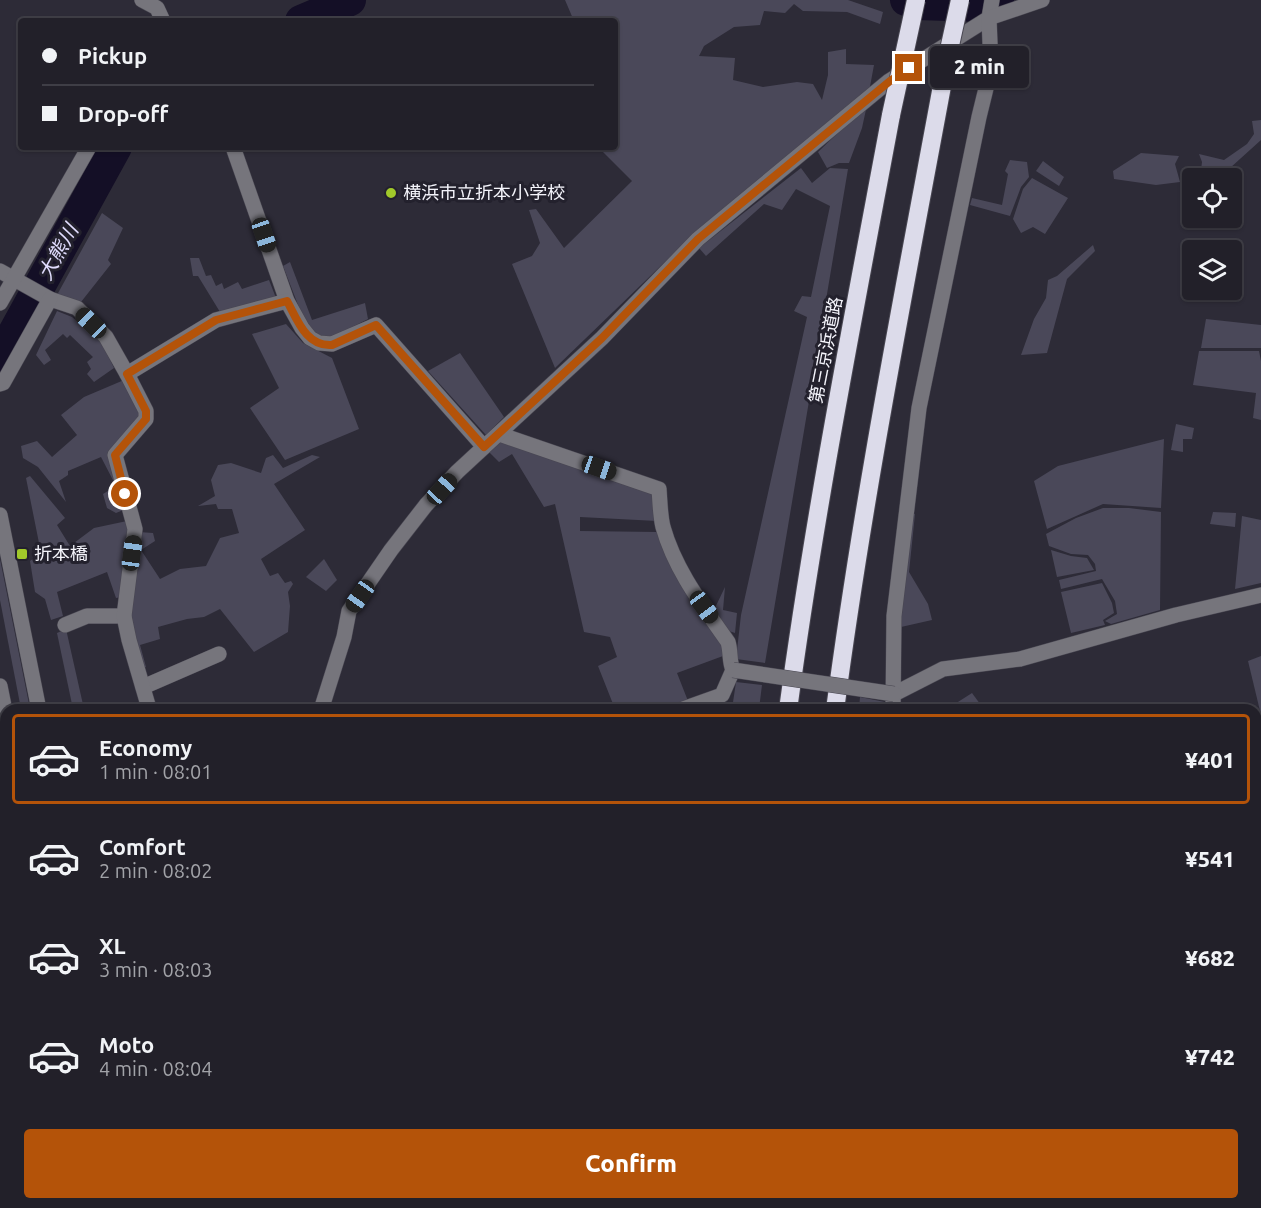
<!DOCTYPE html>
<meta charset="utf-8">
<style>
:root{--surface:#222029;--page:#2a2831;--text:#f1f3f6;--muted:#a2a3a8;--line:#3f3e46;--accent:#b45309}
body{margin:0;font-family:Ubuntu,"Noto Sans JP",sans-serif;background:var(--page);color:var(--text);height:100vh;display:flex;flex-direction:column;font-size:22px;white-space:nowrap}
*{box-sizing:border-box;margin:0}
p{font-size:20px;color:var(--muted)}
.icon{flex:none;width:33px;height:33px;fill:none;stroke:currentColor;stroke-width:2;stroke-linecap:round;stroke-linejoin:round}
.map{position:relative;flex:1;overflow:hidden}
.sheet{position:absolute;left:0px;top:704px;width:1262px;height:506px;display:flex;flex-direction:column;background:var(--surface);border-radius:18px 18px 0 0;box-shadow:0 2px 4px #0004,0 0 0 2px var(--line)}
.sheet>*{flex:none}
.hud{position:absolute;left:18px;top:18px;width:600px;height:132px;border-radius:6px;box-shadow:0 2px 4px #0004,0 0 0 2px var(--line);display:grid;align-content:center;height:132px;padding:0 24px;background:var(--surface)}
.fabs{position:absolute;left:1182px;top:168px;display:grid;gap:12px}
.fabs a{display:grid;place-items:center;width:60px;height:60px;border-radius:6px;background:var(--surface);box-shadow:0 2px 4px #0004,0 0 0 2px var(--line);font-size:30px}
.end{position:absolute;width:27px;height:27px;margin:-14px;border:8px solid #b45309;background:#fff;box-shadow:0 0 0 3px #fff}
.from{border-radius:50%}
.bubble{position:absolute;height:42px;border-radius:6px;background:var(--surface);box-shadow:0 2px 4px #0004,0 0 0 2px var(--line);font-size:20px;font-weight:800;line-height:42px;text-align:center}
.car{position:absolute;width:18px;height:36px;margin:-18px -9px;border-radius:8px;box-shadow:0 0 4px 2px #0007;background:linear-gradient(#222 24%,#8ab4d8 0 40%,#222 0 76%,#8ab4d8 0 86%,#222 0)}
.hud b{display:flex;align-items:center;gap:21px;height:57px;font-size:22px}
.hud b+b{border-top:2px solid var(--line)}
.hud i{width:15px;height:15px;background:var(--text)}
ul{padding:10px 0 0;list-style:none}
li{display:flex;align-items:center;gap:18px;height:90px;margin:0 12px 9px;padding:0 12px;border:3px solid transparent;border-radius:6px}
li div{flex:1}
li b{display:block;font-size:22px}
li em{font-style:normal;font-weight:800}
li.current{border-color:var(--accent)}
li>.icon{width:54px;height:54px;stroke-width:1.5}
.primary-button{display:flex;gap:12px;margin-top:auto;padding:12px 24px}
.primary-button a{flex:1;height:69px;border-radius:6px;background:var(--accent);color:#fff;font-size:24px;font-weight:800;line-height:69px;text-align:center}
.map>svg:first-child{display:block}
.green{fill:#4a4859}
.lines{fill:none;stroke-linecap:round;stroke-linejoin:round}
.river{stroke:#140f26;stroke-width:32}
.minor-casing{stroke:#494752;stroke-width:16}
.highway-casing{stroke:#494752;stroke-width:20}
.minor{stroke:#76757c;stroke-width:15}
.highway{stroke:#dcdbea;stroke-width:18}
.minor-bridge-casing{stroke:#494752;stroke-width:16;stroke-linecap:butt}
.highway-bridge-casing{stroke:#494752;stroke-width:20;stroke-linecap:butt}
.minor-bridge{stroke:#76757c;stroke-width:15}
.highway-bridge{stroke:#dcdbea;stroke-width:18}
.route{stroke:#b45309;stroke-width:8}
.poi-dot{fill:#a1c92a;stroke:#23212d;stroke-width:2}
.labels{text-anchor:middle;stroke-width:6;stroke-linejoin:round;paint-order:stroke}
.poi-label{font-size:18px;fill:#f4f4fb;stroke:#23212d;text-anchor:start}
.street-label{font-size:18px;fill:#f4f4fb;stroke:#23212d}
.water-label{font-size:20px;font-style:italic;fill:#e1ddfe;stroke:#23212d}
</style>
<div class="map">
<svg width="1261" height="1208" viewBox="0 0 1261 1208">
<rect width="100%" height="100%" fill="#2d2b37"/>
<!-- green -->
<g class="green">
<polygon points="565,0 848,0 883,12 880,24 847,12 803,11 794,4 785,13 764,11 760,25 734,27 704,46 699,56 735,58 733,80 763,87 797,82 813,84 822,100 828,75 828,52 846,49 846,64 874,65 869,92 700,228 555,368 512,264 532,256 540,243 529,210 536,209 564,248 632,181 598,147 615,147 615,21 574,21"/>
<polygon points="867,105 862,128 849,163 839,163 827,168 818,152"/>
<polygon points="1261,120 1261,140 1230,168 1200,178 1202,162 1199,154 1224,160 1247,144 1254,134 1252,121"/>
<polygon points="1141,153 1179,156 1175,164 1180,182 1156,185 1114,179 1113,171"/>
<polygon points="1010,160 1027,162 1029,177 1021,187 1010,216 970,205 972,198 1002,205 1008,174 1005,171"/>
<polygon points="1043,161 1064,177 1059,186 1036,171"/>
<polygon points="801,168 812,183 830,168 848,169 765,663 736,659 741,615 807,317 794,311 802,296 811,297 830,206 796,189 782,210 764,204 706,256 699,248"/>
<polygon points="1032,178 1068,198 1045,234 1033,227 1021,233 1013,219 1023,189"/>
<polygon points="102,213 123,228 108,260 111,264 81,302 57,295"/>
<polygon points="1093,245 1095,251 1067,279 1047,353 1021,355 1034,319 1046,298 1048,280 1057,276"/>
<polygon points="190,258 199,258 206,276 211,275 216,286 222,283 224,289 238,282 242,289 269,280 276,298 220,312 198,276 193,276"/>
<polygon points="290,262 312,320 365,303 368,319 331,338 319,337 310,331 300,310 283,266"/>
<polygon points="57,311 72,317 101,341 114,368 94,382 87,374 91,369 87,362 93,357 70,335 67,338 63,334 45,350 51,360 44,365 36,355"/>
<polygon points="1206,319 1261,325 1261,348 1201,348"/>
<polygon points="286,324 303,343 332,358 359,429 285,460 250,408 279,388 252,334"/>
<polygon points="1199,351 1259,351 1261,361 1261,420 1253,418 1256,393 1193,385"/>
<polygon points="460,353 504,417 486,435 428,371"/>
<polygon points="124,380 142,417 109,450 126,509 116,513 107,508 103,494 116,486 101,457 68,471 68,475 59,481 66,502 38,467 23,458 21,446 37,441 52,457 77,435 61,415 84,397"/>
<polygon points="1176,424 1194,428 1192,439 1183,439 1183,452 1171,450"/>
<polygon points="499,439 653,492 657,521 580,517 580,531 657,532 723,645 723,656 677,673 688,701 662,709 631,710 631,708 615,709 598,666 617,657 610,637 584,632 555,504 544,507 512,454 499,462 488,451"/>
<polygon points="1164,439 1161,508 1103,504 1047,529 1034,481 1058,466"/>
<polygon points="273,455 283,468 312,455 320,457 274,484 305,530 261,559 270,576 278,573 285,583 291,581 293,584 288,592 290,606 288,632 254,652 220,609 204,617 187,619 158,627 160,639 140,645 146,667 141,668 129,603 139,532 153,533 155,541 141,550 160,579 180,569 206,566 220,538 239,533 232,509 218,509 216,504 198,506 215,496 211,480 218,465 231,463 261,473 266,458"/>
<polygon points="30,476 65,518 57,525 70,546 94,528 127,521 132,531 121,597 116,598 107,572 57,592 63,616 51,620 45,599 35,592 30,561 41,553 26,478"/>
<polygon points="1103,508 1129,508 1161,512 1160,610 1111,624 1105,621 1117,614 1115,601 1102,579 1061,589 1059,580 1096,571 1095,564 1088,555 1071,554 1049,546 1046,534 1076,518"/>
<polygon points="1213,512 1236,513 1235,527 1210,524"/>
<polygon points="909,514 915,514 909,572 928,604 932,620 901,627"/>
<polygon points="1242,516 1261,520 1261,583 1235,589"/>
<polygon points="1051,550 1071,556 1087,558 1094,570 1057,577"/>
<polygon points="0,559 30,709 21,709 0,600"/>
<polygon points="324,559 337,580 326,591 306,577"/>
<polygon points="1102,583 1112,603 1114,613 1103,620 1105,625 1071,633 1061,592"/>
<polygon points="725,587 723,610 737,613 735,633 726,630 713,612"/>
<polygon points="66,629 84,709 73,709 57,633"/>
<polygon points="1261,656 1261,715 1248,661"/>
<polygon points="736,682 762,685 759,709 732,709"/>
<polygon points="972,693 983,708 981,710 947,709"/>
<polygon points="860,697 885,702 884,709 859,709"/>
<polygon points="0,819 6,851 6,918 0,879"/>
<polygon points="1261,824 1261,939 1256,922 1256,826"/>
<polygon points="6,1064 6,1119 0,1122 0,1069"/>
<polygon points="6,1132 6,1203 54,1203 56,1208 0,1208 0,1133"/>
<polygon points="1136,1203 1194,1203 1193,1208 1112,1208 1112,1207"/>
</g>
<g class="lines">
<!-- river -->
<g class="river">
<polyline points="906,0 917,4 981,6 998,0"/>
<polyline points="301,21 350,0"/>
<polyline points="0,358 116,147"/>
</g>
<defs>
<g id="minor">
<polyline points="142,0 157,8 163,21"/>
<polyline points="233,147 287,301 302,328 310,338 319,343 332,344 376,325 484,447"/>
<polyline points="0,271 50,299 77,308 106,337 127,374"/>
<polyline points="0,303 89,147"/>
<polyline points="0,384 3,383 50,299"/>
<path d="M499 434 659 489C660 501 660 515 663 527 675 570 703 606 728 642 731 652 729 661 733 670L722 695 680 710"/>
<polyline points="0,515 39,710"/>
<polyline points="65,625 87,616 124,616"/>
<polyline points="0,686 6,716"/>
<polyline points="143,687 219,654"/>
<polyline points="894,694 943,669 1020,659 1176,615 1261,595"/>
<polyline points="151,710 148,705 129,640 124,616 135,529 115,455 146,419 146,411 127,374 216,320 287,301"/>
<polyline points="321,710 344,637 349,611 391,550 426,505 457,472 602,338 698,239 889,81 989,18 992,0"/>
<polyline points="893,710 894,616 919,408 979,117 991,68 989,18 1042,0"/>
<polyline points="0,917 6,954 5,993"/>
<polyline points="1256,1028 1261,1028"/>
<polyline points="1256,1141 1261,1144"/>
<polyline points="0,1150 6,1150"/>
<polyline points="511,1203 513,1208"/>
<polyline points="78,1208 78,1203"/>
<polyline points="113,1208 113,1203"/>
<polyline points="267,1208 268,1203"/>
<polyline points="927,1208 930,1203"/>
<polyline points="1106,1208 1107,1203"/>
</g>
<g id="highway">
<path d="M788 710C815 510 854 313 891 115"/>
<path d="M835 710C864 491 907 276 947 59"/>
<polyline points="736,1208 737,1203"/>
<polyline points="782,1208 782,1203"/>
</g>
</defs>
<!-- minor casing -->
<use href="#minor" class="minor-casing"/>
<!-- highway casing -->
<use href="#highway" class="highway-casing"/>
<!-- minor -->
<use href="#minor" class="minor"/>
<!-- highway -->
<use href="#highway" class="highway"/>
<defs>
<polyline id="minor-bridge" points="733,670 894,694"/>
<g id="highway-bridge">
<polyline points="947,59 960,0"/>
<polyline points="891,115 916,0"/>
</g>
</defs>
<!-- minor-bridge casing -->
<use href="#minor-bridge" class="minor-bridge-casing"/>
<!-- highway-bridge casing -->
<use href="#highway-bridge" class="highway-bridge-casing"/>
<!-- minor-bridge -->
<use href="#minor-bridge" class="minor-bridge"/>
<!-- highway-bridge -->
<use href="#highway-bridge" class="highway-bridge"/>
</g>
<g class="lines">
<!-- route -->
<path class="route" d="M125 494 115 455 146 419V411L127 374 216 320 287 301C297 319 306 347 332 345L376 325 484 447 602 338 698 239 890 81 909 68"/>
</g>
<!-- markers -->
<g class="poi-dot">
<circle cx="391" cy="193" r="6"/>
<rect x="16" y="548" width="12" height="12" rx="3"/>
</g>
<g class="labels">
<!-- poi labels -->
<g class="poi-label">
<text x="403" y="199">横浜市立折本小学校</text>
<text x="34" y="560">折本橋</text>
</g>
<!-- street labels -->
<g class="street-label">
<text transform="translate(826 350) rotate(-79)" y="6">第三京浜道路</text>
</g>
<!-- water labels -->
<g class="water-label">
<text transform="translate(58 252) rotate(-61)" y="7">大熊川</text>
</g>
</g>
</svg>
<div class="fabs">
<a><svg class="icon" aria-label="locate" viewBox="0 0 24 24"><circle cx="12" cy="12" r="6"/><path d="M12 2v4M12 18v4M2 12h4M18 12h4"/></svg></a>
<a><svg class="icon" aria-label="layers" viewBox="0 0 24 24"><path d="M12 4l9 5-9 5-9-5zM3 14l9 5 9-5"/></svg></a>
</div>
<i class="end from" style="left:125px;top:494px"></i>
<i class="end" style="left:909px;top:68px"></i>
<div class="bubble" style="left:930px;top:46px;width:99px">2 min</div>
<i class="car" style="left:264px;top:235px;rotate:161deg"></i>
<i class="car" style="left:91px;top:323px;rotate:314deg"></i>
<i class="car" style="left:599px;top:468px;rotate:109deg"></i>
<i class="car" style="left:442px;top:489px;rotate:43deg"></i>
<i class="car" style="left:132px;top:553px;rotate:8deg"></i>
<i class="car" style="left:360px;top:596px;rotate:215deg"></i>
<i class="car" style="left:704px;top:607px;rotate:144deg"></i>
<div class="hud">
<b><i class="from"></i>Pickup</b>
<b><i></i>Drop-off</b>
</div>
<section class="sheet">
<ul>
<li class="current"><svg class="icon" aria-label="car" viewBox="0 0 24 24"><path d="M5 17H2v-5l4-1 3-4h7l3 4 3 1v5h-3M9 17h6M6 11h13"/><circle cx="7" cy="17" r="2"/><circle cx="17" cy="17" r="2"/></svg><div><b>Economy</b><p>1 min · 08:01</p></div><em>¥401</em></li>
<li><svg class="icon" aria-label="car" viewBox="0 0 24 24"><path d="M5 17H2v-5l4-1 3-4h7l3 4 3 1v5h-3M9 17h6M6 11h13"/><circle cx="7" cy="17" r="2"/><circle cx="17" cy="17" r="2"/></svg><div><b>Comfort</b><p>2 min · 08:02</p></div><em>¥541</em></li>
<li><svg class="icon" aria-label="car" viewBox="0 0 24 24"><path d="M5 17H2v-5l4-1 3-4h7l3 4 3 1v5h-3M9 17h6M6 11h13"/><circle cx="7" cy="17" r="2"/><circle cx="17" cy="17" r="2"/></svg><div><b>XL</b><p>3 min · 08:03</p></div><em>¥682</em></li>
<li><svg class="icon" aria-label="car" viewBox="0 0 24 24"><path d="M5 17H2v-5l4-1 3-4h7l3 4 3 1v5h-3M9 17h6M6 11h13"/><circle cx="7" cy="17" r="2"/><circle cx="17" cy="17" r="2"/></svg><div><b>Moto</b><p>4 min · 08:04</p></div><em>¥742</em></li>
</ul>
<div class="primary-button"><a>Confirm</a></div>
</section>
</div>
